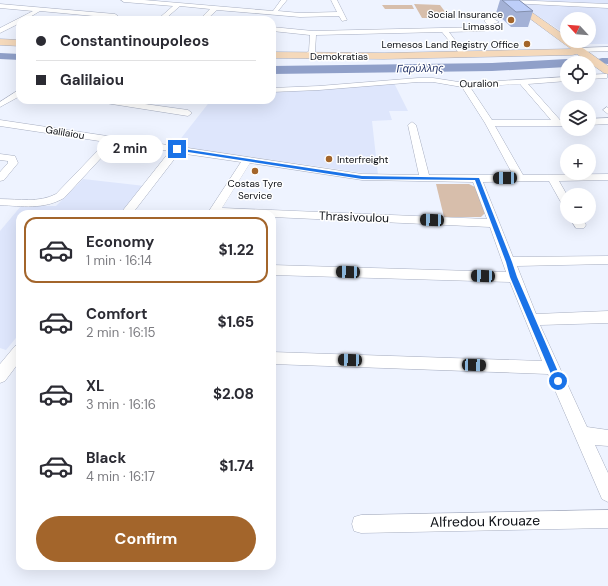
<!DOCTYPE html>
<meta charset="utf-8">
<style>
:root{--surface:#fff;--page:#f7f7f7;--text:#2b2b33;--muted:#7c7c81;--line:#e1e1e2;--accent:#a3652b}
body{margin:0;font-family:"DM Sans",sans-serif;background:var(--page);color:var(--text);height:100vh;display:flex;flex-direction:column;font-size:15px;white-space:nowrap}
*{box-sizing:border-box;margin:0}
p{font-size:13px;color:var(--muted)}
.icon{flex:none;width:22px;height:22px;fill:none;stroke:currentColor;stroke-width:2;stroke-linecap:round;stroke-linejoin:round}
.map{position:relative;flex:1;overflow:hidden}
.panel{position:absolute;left:16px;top:210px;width:260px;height:360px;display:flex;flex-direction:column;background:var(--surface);border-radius:12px;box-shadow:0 4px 16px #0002}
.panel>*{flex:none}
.hud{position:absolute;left:16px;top:16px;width:260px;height:88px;border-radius:12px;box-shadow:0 4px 16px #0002;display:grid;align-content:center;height:88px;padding:0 20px;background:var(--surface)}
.needle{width:26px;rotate:296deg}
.fabs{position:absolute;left:560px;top:12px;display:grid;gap:8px}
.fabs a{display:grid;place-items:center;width:36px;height:36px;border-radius:50%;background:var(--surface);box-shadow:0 4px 16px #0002;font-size:20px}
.end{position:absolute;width:18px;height:18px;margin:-9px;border:5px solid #1a73e8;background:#fff;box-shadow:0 0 0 2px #fff}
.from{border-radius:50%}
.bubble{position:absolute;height:28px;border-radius:14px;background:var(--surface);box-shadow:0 4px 16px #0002;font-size:13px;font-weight:700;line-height:28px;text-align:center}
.car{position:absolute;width:12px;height:24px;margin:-12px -6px;border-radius:5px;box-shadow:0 0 3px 1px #0007;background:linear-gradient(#222 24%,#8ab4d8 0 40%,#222 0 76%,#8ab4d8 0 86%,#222 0)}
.hud b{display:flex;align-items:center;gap:14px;height:38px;font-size:15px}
.hud b+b{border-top:1px solid var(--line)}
.hud i{width:10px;height:10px;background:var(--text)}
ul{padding:7px 0 0;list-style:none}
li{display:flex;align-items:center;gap:12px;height:66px;margin:0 8px 6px;padding:0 12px;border:2px solid transparent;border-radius:12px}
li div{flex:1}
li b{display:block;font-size:15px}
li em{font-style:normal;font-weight:700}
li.active{border-color:var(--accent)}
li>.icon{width:36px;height:36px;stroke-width:1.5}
.primary-button{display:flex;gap:8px;margin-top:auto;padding:8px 20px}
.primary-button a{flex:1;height:46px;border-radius:24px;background:var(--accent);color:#fff;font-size:16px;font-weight:700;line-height:46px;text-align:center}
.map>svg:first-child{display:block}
.built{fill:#dee6fc}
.green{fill:#d7beab}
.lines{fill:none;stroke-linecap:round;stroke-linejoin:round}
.river{fill:#90a0c9;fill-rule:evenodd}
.street-casing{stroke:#a7aec1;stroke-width:1}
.secondary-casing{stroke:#a7aec1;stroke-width:1}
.street{fill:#fff;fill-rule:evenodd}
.secondary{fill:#f5d9bb;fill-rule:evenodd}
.wall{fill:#a3b1d6}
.building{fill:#bdcef9;stroke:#8490ae}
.route{fill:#1a73e8}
.poi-dot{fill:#a3652b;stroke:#fff;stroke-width:1.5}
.labels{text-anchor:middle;stroke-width:3;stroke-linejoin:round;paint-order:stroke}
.far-poi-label{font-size:10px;fill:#0c0f15;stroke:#fff;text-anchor:end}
.far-street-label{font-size:10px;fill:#0c0f15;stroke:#fff}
.far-water-label{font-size:11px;font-style:italic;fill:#253569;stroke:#fff}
.street-label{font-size:12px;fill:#0c0f15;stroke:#fff}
.near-street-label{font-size:14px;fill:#0c0f15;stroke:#fff}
</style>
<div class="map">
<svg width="608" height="586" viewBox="0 0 608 586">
<rect width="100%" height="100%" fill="#eef3ff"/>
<!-- built -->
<g class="built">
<polygon points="524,0 608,0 608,44 582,44 577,41 589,41 589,19 567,19 567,35 518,3 555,4 551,1"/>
<polygon points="394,83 408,111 389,111 392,120 372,121 378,175 175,146 211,100 272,100 272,92"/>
<polygon points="83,179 145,186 121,214 20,214 20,333 6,350 0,348 0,231 21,206 56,206"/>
</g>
<!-- green -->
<g class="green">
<polygon points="414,4 440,5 443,9 423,9 443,9 450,18 422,18"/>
<polygon points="382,5 412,5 414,9 385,9"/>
<polygon points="436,184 469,184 477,188 487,211 481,217 444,217"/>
</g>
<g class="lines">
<!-- river -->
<g class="river">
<polygon points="0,53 20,54 20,60 0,59"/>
<polygon points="602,58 608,58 608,64 598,63 596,61 598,59"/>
<polygon points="567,59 571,61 573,63 567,63 567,67 492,71 272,74 272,66 492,63"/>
</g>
<defs>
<g id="street">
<polygon points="121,0 144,0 273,11 281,0 287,0 278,11 300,13 337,12 331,0 337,0 347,20 342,21 339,16 300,17 217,10 206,20 199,20 210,9 180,6 164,20 157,20 173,6 124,2"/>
<polygon points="511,0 608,4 608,8 509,3 508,2"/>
<polygon points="0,4 115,14 118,16 115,18 40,11 25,20 20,20 20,23 0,33 0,28 33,11 0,8"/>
<polygon points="492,18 499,22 493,24 490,29 484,31 449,32 463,51 470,54 466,56 459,53 442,32 316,35 315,52 307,58 303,56 309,51 310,35 272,31 272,27 313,31 484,27 487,24 484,21 485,20"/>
<polygon points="608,47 608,51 579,52 576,50 579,48"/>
<polygon points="604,74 607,74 607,78 589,79 589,75"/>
<path d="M567 77V81L528 84 560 120H567V126H495L523 175 608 174V180L559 181 567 195V207L563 206 549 181 483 182 513 257 608 256V264L517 266 536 314 608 311V323L540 325 587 427 608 430V446L595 445 608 473V502L602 499 548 374 272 364V352L542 361 510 282 272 275V265L506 272 490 227 272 217V214H207L241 162 179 153 132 214H120L170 151 115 143 64 198C43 210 22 206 0 205V199C19 199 39 203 56 194L106 142 0 126V120L362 174 419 175 408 125 412 122 416 125 429 175H513L485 123 462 87 433 82H418L319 90 272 92V88L319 86 418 78H433L465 83ZM520 84 551 120H492L470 87ZM250 163 362 180 473 182 487 219 222 208Z"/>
<polygon points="17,91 20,91 20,96 0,107 0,102"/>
<polygon points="95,100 116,100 188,110 192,113 188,116 99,102"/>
<polygon points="607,107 608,108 608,114 603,110"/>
<polygon points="608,118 608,124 589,125 589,119"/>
<polygon points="0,154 15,156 18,163 4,180 0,181 0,172 8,163 8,161 0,160"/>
<polygon points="569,217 581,217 586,225 584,228 576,228"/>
<polygon points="20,344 20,361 5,381 0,383 0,364 15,346"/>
<polygon points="608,510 608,528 361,533 354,531 352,524 354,517 361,515"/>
</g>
<g id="secondary">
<polygon points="505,0 514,0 567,37 567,41 573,41 608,66 608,74 604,73 577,54 572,55 384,59 272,58 272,52 384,53 571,49"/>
<polygon points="0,39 20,40 20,46 0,45"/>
</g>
</defs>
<!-- street casing -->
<use href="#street" class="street-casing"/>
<!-- secondary casing -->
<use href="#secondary" class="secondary-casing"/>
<!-- street -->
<use href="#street" class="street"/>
<!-- secondary -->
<use href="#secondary" class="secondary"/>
</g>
<!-- wall -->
<polygon class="wall" points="500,0 519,0 533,11 528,27 511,27 496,13"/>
<!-- building -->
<polygon class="building" points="502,0 519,0 533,11 516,12"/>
<!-- route -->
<polygon class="route" points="177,148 362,176 479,178 512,262 517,277 562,381 560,383 555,383 554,381 510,277 506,262 475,180 362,179 175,150"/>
<!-- markers -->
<g class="poi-dot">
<circle cx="511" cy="20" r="4"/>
<circle cx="527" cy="44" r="4"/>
<circle cx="329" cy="159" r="4"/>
<circle cx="255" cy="171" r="4"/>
</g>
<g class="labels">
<!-- far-poi labels -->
<g class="far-poi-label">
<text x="503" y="18">Social Insurance<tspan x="503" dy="12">Limassol</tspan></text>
<text x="519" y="48">Lemesos Land Registry Office</text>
<text x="337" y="163" text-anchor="start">Interfreight</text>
<text x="255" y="187" text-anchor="middle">Costas Tyre<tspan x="255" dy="12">Service</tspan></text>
</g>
<!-- far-street labels -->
<g class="far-street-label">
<text x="339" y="60">Demokratias</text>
<text transform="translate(479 83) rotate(-1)" y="4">Ouralion</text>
<text transform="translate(65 132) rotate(9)" y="4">Galilaiou</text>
</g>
<!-- far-water labels -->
<g class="far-water-label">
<text transform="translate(420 68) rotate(-1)" y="4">Γαρύλλης</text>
</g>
<!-- street labels -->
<g class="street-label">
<text transform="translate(354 217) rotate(2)" y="4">Thrasivoulou</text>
</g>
<!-- near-street labels -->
<g class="near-street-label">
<text transform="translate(485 521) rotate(-1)" y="5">Alfredou Krouaze</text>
</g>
</g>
</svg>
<div class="fabs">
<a><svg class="needle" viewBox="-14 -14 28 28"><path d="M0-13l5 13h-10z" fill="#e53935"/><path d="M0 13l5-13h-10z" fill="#7c7c81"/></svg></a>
<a><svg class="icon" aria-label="locate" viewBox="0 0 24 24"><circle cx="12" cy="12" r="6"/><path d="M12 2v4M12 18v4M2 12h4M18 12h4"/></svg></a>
<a><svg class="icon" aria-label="layers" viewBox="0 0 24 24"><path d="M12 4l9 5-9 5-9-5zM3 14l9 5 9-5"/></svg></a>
<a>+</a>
<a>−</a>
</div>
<i class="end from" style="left:558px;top:381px"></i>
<i class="end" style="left:177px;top:149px"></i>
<div class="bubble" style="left:97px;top:135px;width:66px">2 min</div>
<i class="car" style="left:505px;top:178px;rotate:269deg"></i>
<i class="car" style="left:432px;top:220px;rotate:272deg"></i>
<i class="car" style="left:348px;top:272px;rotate:272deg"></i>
<i class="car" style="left:483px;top:276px;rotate:272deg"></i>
<i class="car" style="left:350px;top:360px;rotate:272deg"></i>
<i class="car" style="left:474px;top:365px;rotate:92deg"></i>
<div class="hud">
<b><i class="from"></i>Constantinoupoleos</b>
<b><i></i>Galilaiou</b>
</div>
<section class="panel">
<ul>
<li class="active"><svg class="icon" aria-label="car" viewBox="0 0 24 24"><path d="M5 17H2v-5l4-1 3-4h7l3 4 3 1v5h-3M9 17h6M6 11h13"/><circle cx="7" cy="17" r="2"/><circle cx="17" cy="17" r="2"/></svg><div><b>Economy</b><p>1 min · 16:14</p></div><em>$1.22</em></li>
<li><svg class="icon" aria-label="car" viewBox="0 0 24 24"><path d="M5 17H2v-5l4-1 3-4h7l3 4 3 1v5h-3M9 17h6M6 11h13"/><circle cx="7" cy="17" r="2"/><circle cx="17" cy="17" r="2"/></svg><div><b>Comfort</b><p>2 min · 16:15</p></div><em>$1.65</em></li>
<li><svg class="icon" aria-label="car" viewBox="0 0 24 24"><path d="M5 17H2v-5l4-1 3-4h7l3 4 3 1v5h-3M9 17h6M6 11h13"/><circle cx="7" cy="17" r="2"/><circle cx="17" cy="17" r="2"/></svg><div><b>XL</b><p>3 min · 16:16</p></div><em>$2.08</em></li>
<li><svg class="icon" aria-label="car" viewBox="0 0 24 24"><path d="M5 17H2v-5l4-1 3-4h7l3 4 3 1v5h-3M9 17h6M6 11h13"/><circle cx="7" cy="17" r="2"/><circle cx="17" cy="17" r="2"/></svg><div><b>Black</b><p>4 min · 16:17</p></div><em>$1.74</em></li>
</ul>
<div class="primary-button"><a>Confirm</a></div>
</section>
</div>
